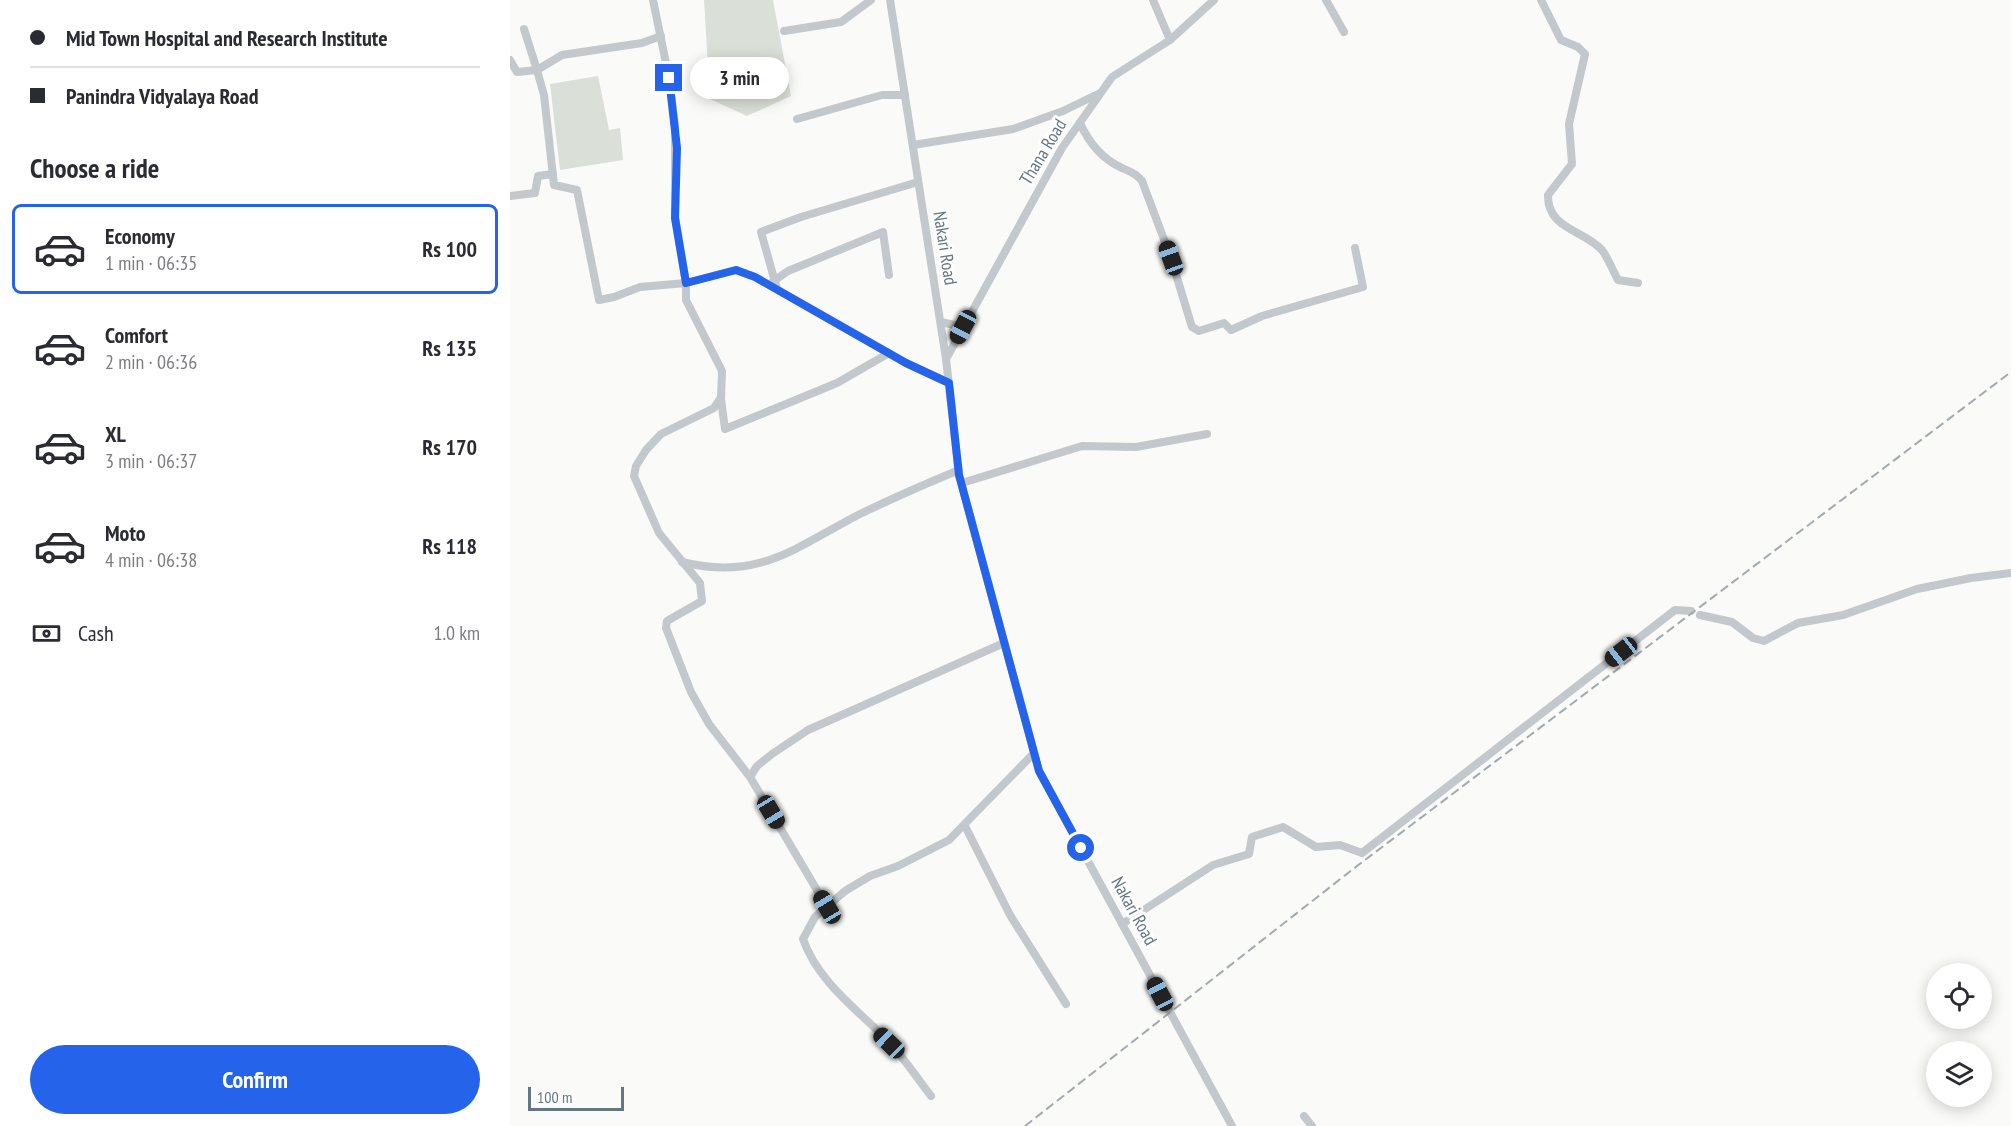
<!DOCTYPE html>
<meta charset="utf-8">
<style>
:root{--surface:#fff;--page:#f7f7f7;--text:#2b2b33;--muted:#7c7c81;--line:#e1e1e2;--accent:#2563eb}
body{margin:0;font-family:"PT Sans Narrow",sans-serif;background:var(--page);color:var(--text);height:100vh;display:flex;flex-direction:column;font-size:22px;white-space:nowrap}
*{box-sizing:border-box;margin:0}
p{font-size:20px;color:var(--muted)}
.icon{flex:none;width:33px;height:33px;fill:none;stroke:currentColor;stroke-width:2;stroke-linecap:round;stroke-linejoin:round}
.map{position:relative;flex:1;overflow:hidden}
.panel{display:flex;flex-direction:column;background:var(--surface);width:510px}
.panel>*{flex:none}
.top-card{display:grid;align-content:center;height:132px;padding:0 30px;background:var(--surface)}
.tools{position:absolute;left:1416px;top:963px;display:grid;gap:12px}
.tools a{display:grid;place-items:center;width:66px;height:66px;border-radius:50%;background:var(--surface);box-shadow:0 3px 15px #0003;font-size:30px}
.scale{position:absolute;left:18px;bottom:15px;width:96px;box-sizing:border-box;padding-left:6px;border:3px solid #657683;border-top:0;font-size:16px;line-height:21px;white-space:nowrap;color:#657683;-webkit-text-stroke:4px #fff;paint-order:stroke}
.end{position:absolute;width:27px;height:27px;margin:-14px;border:8px solid #2563eb;background:#fff;box-shadow:0 0 0 3px #fff}
.from{border-radius:50%}
.bubble{position:absolute;height:42px;border-radius:21px;background:var(--surface);box-shadow:0 3px 15px #0003;font-size:20px;font-weight:700;line-height:42px;text-align:center}
.car{position:absolute;width:18px;height:36px;margin:-18px -9px;border-radius:8px;box-shadow:0 0 4px 2px #0007;background:linear-gradient(#222 24%,#8ab4d8 0 40%,#222 0 76%,#8ab4d8 0 86%,#222 0)}
.top-card b{display:flex;align-items:center;gap:21px;height:57px;font-size:22px}
.top-card b+b{border-top:2px solid var(--line)}
.top-card i{width:15px;height:15px;background:var(--text)}
ul{padding:0;list-style:none}
li{display:flex;align-items:center;gap:18px;height:90px;margin:0 12px 9px;padding:0 18px;border:3px solid transparent;border-radius:9px}
li div{flex:1}
li b{display:block;font-size:22px}
li em{font-style:normal;font-weight:700}
li.active{border-color:var(--accent)}
li>.icon{width:54px;height:54px;stroke-width:1.5}
h2{padding:0 30px;font-size:27px;line-height:72px}
.pay{display:flex;align-items:center;gap:15px;height:66px;padding:0 30px;font-size:22px}
.pay p{margin-inline-start:auto}
.button{display:flex;gap:12px;margin-top:auto;padding:12px 30px}
.button a{flex:1;height:69px;border-radius:36px;background:var(--accent);color:#fff;font-size:24px;font-weight:700;line-height:69px;text-align:center}
main{display:flex;flex:1;min-height:0}
.map>svg:first-child{display:block}
.green{fill:#dadfd7}
.lines{fill:none;stroke-linecap:round;stroke-linejoin:round}
.minor{stroke:#c3c8cc;stroke-width:8}
.rail{stroke:#a2aab0;stroke-width:2;stroke-dasharray:9 4.5;stroke-linecap:butt}
.route{stroke:#2563eb;stroke-width:8}
.labels{text-anchor:middle;stroke-width:6;stroke-linejoin:round;paint-order:stroke}
.street-label{font-size:18px;fill:#657683;stroke:#fff}
</style>
<main>
<section class="panel">
<div class="top-card">
<b><i class="from"></i>Mid Town Hospital and Research Institute</b>
<b><i></i>Panindra Vidyalaya Road</b>
</div>
<h2>Choose a ride</h2>
<ul>
<li class="active"><svg class="icon" aria-label="car" viewBox="0 0 24 24"><path d="M5 17H2v-5l4-1 3-4h7l3 4 3 1v5h-3M9 17h6M6 11h13"/><circle cx="7" cy="17" r="2"/><circle cx="17" cy="17" r="2"/></svg><div><b>Economy</b><p>1 min · 06:35</p></div><em>Rs 100</em></li>
<li><svg class="icon" aria-label="car" viewBox="0 0 24 24"><path d="M5 17H2v-5l4-1 3-4h7l3 4 3 1v5h-3M9 17h6M6 11h13"/><circle cx="7" cy="17" r="2"/><circle cx="17" cy="17" r="2"/></svg><div><b>Comfort</b><p>2 min · 06:36</p></div><em>Rs 135</em></li>
<li><svg class="icon" aria-label="car" viewBox="0 0 24 24"><path d="M5 17H2v-5l4-1 3-4h7l3 4 3 1v5h-3M9 17h6M6 11h13"/><circle cx="7" cy="17" r="2"/><circle cx="17" cy="17" r="2"/></svg><div><b>XL</b><p>3 min · 06:37</p></div><em>Rs 170</em></li>
<li><svg class="icon" aria-label="car" viewBox="0 0 24 24"><path d="M5 17H2v-5l4-1 3-4h7l3 4 3 1v5h-3M9 17h6M6 11h13"/><circle cx="7" cy="17" r="2"/><circle cx="17" cy="17" r="2"/></svg><div><b>Moto</b><p>4 min · 06:38</p></div><em>Rs 118</em></li>
</ul>
<div class="pay"><svg class="icon" aria-label="cash" viewBox="0 0 24 24"><path d="M3 7h18v10H3z"/><circle cx="12" cy="12" r="2"/></svg>Cash<p>1.0 km</p></div>
<div class="button"><a>Confirm</a></div>
</section>
<div class="map">
<svg width="1501" height="1126" viewBox="0 0 1501 1126">
<rect width="100%" height="100%" fill="#fafaf8"/>
<!-- green -->
<g class="green">
<polygon points="194,0 263,0 281,96 237,116 200,99"/>
<polygon points="88,76 99,130 110,128 113,160 50,170 40,84"/>
</g>
<g class="lines">
<!-- minor -->
<g class="minor">
<polyline points="143,0 159,78 165,126 165,217 176,283 226,270 245,277 396,363 439,383"/>
<polyline points="380,0 436,359 449,475 529,771 722,1126"/>
<polyline points="643,0 660,40"/>
<polyline points="816,0 834,32"/>
<path d="M1031 0 1051 40 1068 47 1075 54 1059 124 1062 164 1038 195C1037 229 1074 230 1092 250 1098 258 1103 271 1108 280L1128 283"/>
<polyline points="14,29 27,70 52,55 132,43 151,36"/>
<polyline points="274,31 331,22 361,0"/>
<polyline points="0,60 7,72 27,70 34,95 44,185 67,190 89,300 104,297 130,287 176,283 176,300 212,371 211,399 215,429 327,383 379,353"/>
<polyline points="287,119 372,95 395,95"/>
<path d="M570 123C579 143 592 159 612 168 620 172 626 173 632 181L661 258 682 327 689 331 714 323 721 330 752 316 853 287 845 248"/>
<polyline points="403,145 503,129 553,111 588,94"/>
<polyline points="0,196 25,193 28,176 43,174"/>
<polyline points="261,283 278,271 373,232 379,275"/>
<polyline points="267,289 251,232 291,217 408,182"/>
<polyline points="431,322 453,327"/>
<polyline points="436,359 552,148 602,77 660,40 704,0"/>
<polyline points="210,399 204,408 151,434 136,450 126,466 124,476 149,533 190,583 192,601 157,621 156,628 181,692 199,724 240,777"/>
<polyline points="452,483 572,446 626,447 697,434"/>
<path d="M172 562C248 581 285 548 348 515 381 499 415 484 449 470"/>
<polyline points="1190,615 1222,622 1243,638 1254,641 1288,623 1333,615 1407,589 1461,578 1501,573"/>
<polyline points="455,826 500,915 556,1004"/>
<polyline points="317,907 240,777 247,766 262,754 298,730 494,643"/>
<polyline points="612,924 703,865 739,854 742,837 773,827 806,847 830,845 852,853 1165,610 1181,611"/>
<path d="M421 1096C407 1078 394 1058 378 1041 348 1010 308 982 293 939L305 917 335 891 360 876 388 866 439 840 524 753"/>
<polyline points="794,1116 802,1126"/>
</g>
<!-- rail -->
<polyline class="rail" points="515,1126 847,866 1501,372"/>
</g>
<g class="lines">
<!-- route -->
<polyline class="route" points="159,78 167,148 165,218 176,283 226,270 245,277 396,363 439,383 449,475 529,771 571,848"/>
</g>
<g class="labels">
<!-- street labels -->
<g class="street-label">
<text transform="translate(533 152) rotate(-59)" y="6">Thana Road</text>
<text transform="translate(435 248) rotate(81)" y="6">Nakari Road</text>
<text transform="translate(624 911) rotate(61)" y="6">Nakari Road</text>
</g>
</g>
</svg>
<div class="tools">
<a><svg class="icon" aria-label="locate" viewBox="0 0 24 24"><circle cx="12" cy="12" r="6"/><path d="M12 2v4M12 18v4M2 12h4M18 12h4"/></svg></a>
<a><svg class="icon" aria-label="layers" viewBox="0 0 24 24"><path d="M12 4l9 5-9 5-9-5zM3 14l9 5 9-5"/></svg></a>
</div>
<div class="scale">100 m</div>
<i class="end from" style="left:571px;top:848px"></i>
<i class="end" style="left:159px;top:78px"></i>
<div class="bubble" style="left:180px;top:57px;width:99px">3 min</div>
<i class="car" style="left:661px;top:258px;rotate:340deg"></i>
<i class="car" style="left:453px;top:327px;rotate:208deg"></i>
<i class="car" style="left:1111px;top:652px;rotate:232deg"></i>
<i class="car" style="left:261px;top:812px;rotate:149deg"></i>
<i class="car" style="left:317px;top:907px;rotate:329deg"></i>
<i class="car" style="left:650px;top:994px;rotate:332deg"></i>
<i class="car" style="left:379px;top:1043px;rotate:314deg"></i>
</div>
</main>
